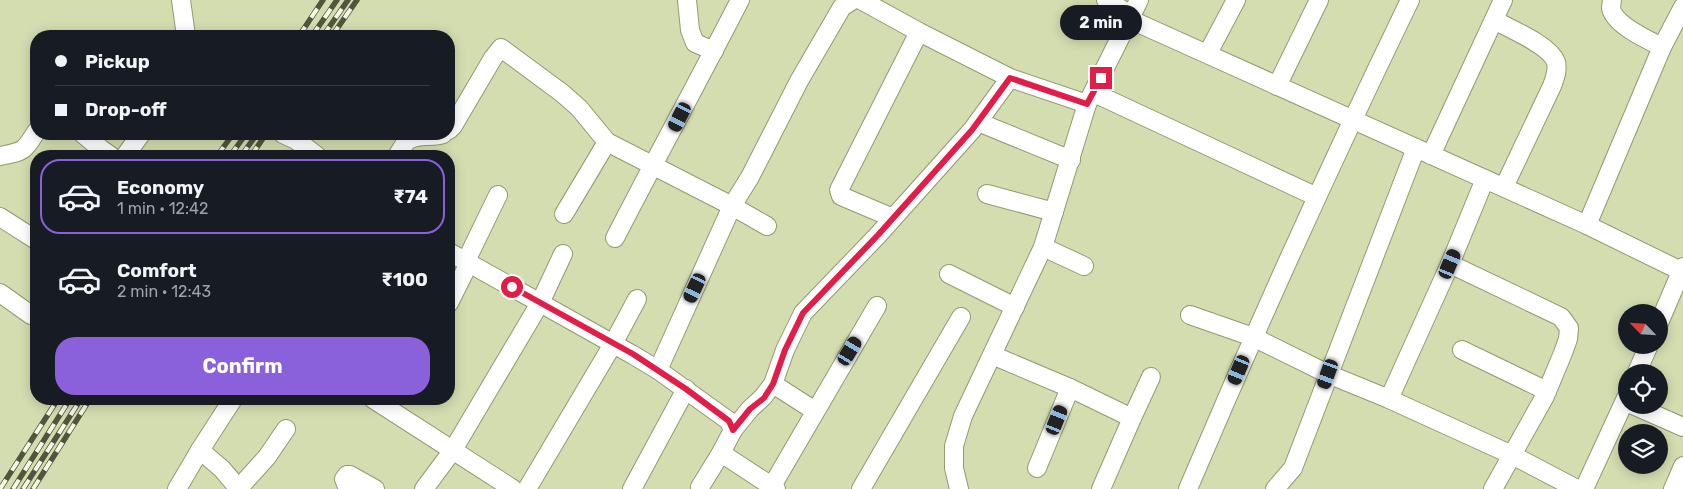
<!DOCTYPE html>
<meta charset="utf-8">
<style>
:root{--surface:#171b24;--page:#242831;--text:#f1f3f6;--muted:#9ea1a6;--line:#363941;--accent:#8b61db}
body{margin:0;font-family:Rubik,sans-serif;background:var(--page);color:var(--text);height:100vh;display:flex;flex-direction:column;font-size:19px;white-space:nowrap}
*{box-sizing:border-box;margin:0}
p{font-size:16px;color:var(--muted)}
.icon{flex:none;width:28px;height:28px;fill:none;stroke:currentColor;stroke-width:2;stroke-linecap:round;stroke-linejoin:round}
.map{position:relative;flex:1;overflow:hidden}
.sheet{position:absolute;left:30px;top:150px;width:425px;height:255px;display:flex;flex-direction:column;background:var(--surface);border-radius:20px;box-shadow:0 2px 12px #0003}
.sheet>*{flex:none}
.guide{position:absolute;left:30px;top:30px;width:425px;height:110px;border-radius:20px;box-shadow:0 2px 12px #0003;display:grid;align-content:center;height:110px;padding:0 25px;background:var(--surface)}
.needle{width:32px;rotate:295deg}
.buttons{position:absolute;left:1618px;top:304px;display:grid;gap:10px}
.buttons a{display:grid;place-items:center;width:50px;height:50px;border-radius:50%;background:var(--surface);box-shadow:0 2px 12px #0003;font-size:25px}
.end{position:absolute;width:22px;height:22px;margin:-11px;border:6px solid #e11d48;background:#fff;box-shadow:0 0 0 2px #fff}
.from{border-radius:50%}
.bubble{position:absolute;height:35px;border-radius:18px;background:var(--surface);box-shadow:0 2px 12px #0003;font-size:16px;font-weight:700;line-height:35px;text-align:center}
.car{position:absolute;width:15px;height:30px;margin:-15px -8px;border-radius:6px;box-shadow:0 0 4px 1px #0007;background:linear-gradient(#222 24%,#8ab4d8 0 40%,#222 0 76%,#8ab4d8 0 86%,#222 0)}
.guide b{display:flex;align-items:center;gap:18px;height:48px;font-size:19px}
.guide b+b{border-top:1px solid var(--line)}
.guide i{width:12px;height:12px;background:var(--text)}
ul{padding:9px 0 0;list-style:none}
li{display:flex;align-items:center;gap:15px;height:75px;margin:0 10px 8px;padding:0 15px;border:2px solid transparent;border-radius:20px}
li div{flex:1}
li b{display:block;font-size:19px}
li em{font-style:normal;font-weight:700}
li.current{border-color:var(--accent)}
li>.icon{width:45px;height:45px;stroke-width:1.5}
.primary-button{display:flex;gap:10px;margin-top:auto;padding:10px 25px}
.primary-button a{flex:1;height:58px;border-radius:20px;background:var(--accent);color:#fff;font-size:20px;font-weight:700;line-height:58px;text-align:center}
.map>svg:first-child{display:block}
.lines{fill:none;stroke-linecap:round;stroke-linejoin:round}
.minor-casing{stroke:#939a70;stroke-width:20}
.minor{stroke:#fff;stroke-width:18}
.rail-casing{stroke:#51553d;stroke-width:5.5}
.rail{stroke:#f7fbe5;stroke-width:4;stroke-dasharray:11;stroke-linecap:butt}
.route{stroke:#e11d48;stroke-width:6}
</style>
<div class="map">
<svg width="1683" height="489" viewBox="0 0 1683 489">
<rect width="100%" height="100%" fill="#d4ddb0"/>
<g class="lines">
<defs>
<g id="minor">
<polyline points="181,0 186,36"/>
<polyline points="687,0 690,30 695,43 714,51"/>
<polyline points="861,0 919,32 1010,78 1087,104"/>
<polyline points="1106,0 1131,15"/>
<path d="M1612 0C1612 3 1611 5 1611 8 1614 25 1648 40 1662 47"/>
<polyline points="1129,19 1587,225 1683,272"/>
<path d="M1494 20C1510 29 1550 45 1556 62 1558 70 1555 78 1552 86L1504 187"/>
<polyline points="1208,53 1236,0"/>
<polyline points="1277,86 1319,0"/>
<polyline points="1094,93 1317,197"/>
<polyline points="978,122 1071,160"/>
<polyline points="449,130 453,126 493,58 501,48 562,93 579,108 607,142 732,206 767,226"/>
<polyline points="83,134 101,149 111,156"/>
<polyline points="283,134 296,140 317,156"/>
<polyline points="1431,155 1503,0"/>
<path d="M0 156C23 151 23 153 36 132"/>
<polyline points="125,156 141,134"/>
<path d="M397 156C400 152 403 146 406 142 414 133 432 138 443 134"/>
<polyline points="987,194 1054,212"/>
<polyline points="564,214 607,142"/>
<polyline points="0,217 36,240"/>
<polyline points="893,218 841,196 839,190 919,32"/>
<polyline points="1587,225 1662,47 1683,7"/>
<path d="M615 238C656 158 699 80 740 0"/>
<polyline points="1043,247 1084,266"/>
<polyline points="449,252 633,355 658,370 729,421 733,430 721,453 700,487"/>
<polyline points="466,261 498,195"/>
<polyline points="1450,264 1561,317 1569,328 1568,339 1563,353 1545,396 1493,489"/>
<polyline points="949,274 1015,307"/>
<polyline points="0,293 31,315"/>
<polyline points="449,303 469,263"/>
<polyline points="1190,315 1253,337 1328,374 1389,399 1512,455 1577,489"/>
<polyline points="1659,323 1683,267"/>
<polyline points="1462,350 1547,391"/>
<polyline points="992,355 1070,388 1132,418 1101,489"/>
<polyline points="658,370 732,206 750,177 799,81 842,7 853,0"/>
<polyline points="1637,372 1649,345"/>
<polyline points="773,384 815,411"/>
<polyline points="373,399 513,489"/>
<polyline points="1389,399 1450,264 1485,179"/>
<polyline points="1633,405 1683,427"/>
<polyline points="1132,418 1151,377"/>
<polyline points="733,430 750,409 763,397 773,384 785,350 803,313 878,235 972,130 1010,78"/>
<polyline points="200,450 233,399"/>
<polyline points="721,453 776,489"/>
<polyline points="1037,468 1070,388"/>
<polyline points="772,486 877,306"/>
<polyline points="177,489 200,450 222,469 239,489"/>
<polyline points="238,489 267,457 286,429"/>
<polyline points="348,489 344,479 347,475 350,475 375,489"/>
<polyline points="424,489 453,450 540,303 563,254"/>
<polyline points="527,489 613,344 637,299"/>
<polyline points="632,489 686,389"/>
<polyline points="861,489 961,317"/>
<polyline points="959,489 954,468 954,446 963,416 1043,247 1087,104 1139,0"/>
<path d="M1188 489C1258 324 1332 161 1410 0"/>
<polyline points="1275,489 1293,468 1416,148"/>
<polyline points="1584,489 1626,398"/>
<polyline points="1673,489 1683,466"/>
</g>
</defs>
<!-- minor casing -->
<use href="#minor" class="minor-casing"/>
<!-- minor -->
<use href="#minor" class="minor"/>
<defs>
<g id="rail">
<polyline points="299,36 323,0"/>
<polyline points="312,36 337,0"/>
<polyline points="323,36 348,0"/>
<polyline points="332,36 357,0"/>
<polyline points="217,156 233,134"/>
<polyline points="230,156 246,134"/>
<polyline points="241,156 257,134"/>
<polyline points="251,156 266,134"/>
<polyline points="0,489 58,399"/>
<polyline points="13,489 70,399"/>
<polyline points="23,489 81,399"/>
<polyline points="33,489 90,399"/>
</g>
</defs>
<!-- rail casing -->
<use href="#rail" class="rail-casing"/>
<!-- rail -->
<use href="#rail" class="rail"/>
</g>
<g class="lines">
<!-- route -->
<polyline class="route" points="512,287 633,354 686,389 729,421 733,430 750,409 764,398 773,384 785,350 803,313 878,235 972,130 1010,78 1087,104 1101,78"/>
</g>
</svg>
<div class="buttons">
<a><svg class="needle" viewBox="-14 -14 28 28"><path d="M0-13l5 13h-10z" fill="#e53935"/><path d="M0 13l5-13h-10z" fill="#9ea1a6"/></svg></a>
<a><svg class="icon" aria-label="locate" viewBox="0 0 24 24"><circle cx="12" cy="12" r="6"/><path d="M12 2v4M12 18v4M2 12h4M18 12h4"/></svg></a>
<a><svg class="icon" aria-label="layers" viewBox="0 0 24 24"><path d="M12 4l9 5-9 5-9-5zM3 14l9 5 9-5"/></svg></a>
</div>
<i class="end from" style="left:512px;top:287px"></i>
<i class="end" style="left:1101px;top:78px"></i>
<div class="bubble" style="left:1060px;top:5px;width:82px">2 min</div>
<i class="car" style="left:680px;top:117px;rotate:207deg"></i>
<i class="car" style="left:1450px;top:264px;rotate:23deg"></i>
<i class="car" style="left:695px;top:288px;rotate:205deg"></i>
<i class="car" style="left:850px;top:351px;rotate:31deg"></i>
<i class="car" style="left:1239px;top:370px;rotate:203deg"></i>
<i class="car" style="left:1328px;top:374px;rotate:200deg"></i>
<i class="car" style="left:1057px;top:420px;rotate:22deg"></i>
<div class="guide">
<b><i class="from"></i>Pickup</b>
<b><i></i>Drop-off</b>
</div>
<section class="sheet">
<ul>
<li class="current"><svg class="icon" aria-label="car" viewBox="0 0 24 24"><path d="M5 17H2v-5l4-1 3-4h7l3 4 3 1v5h-3M9 17h6M6 11h13"/><circle cx="7" cy="17" r="2"/><circle cx="17" cy="17" r="2"/></svg><div><b>Economy</b><p>1 min · 12:42</p></div><em>₹74</em></li>
<li><svg class="icon" aria-label="car" viewBox="0 0 24 24"><path d="M5 17H2v-5l4-1 3-4h7l3 4 3 1v5h-3M9 17h6M6 11h13"/><circle cx="7" cy="17" r="2"/><circle cx="17" cy="17" r="2"/></svg><div><b>Comfort</b><p>2 min · 12:43</p></div><em>₹100</em></li>
</ul>
<div class="primary-button"><a>Confirm</a></div>
</section>
</div>
